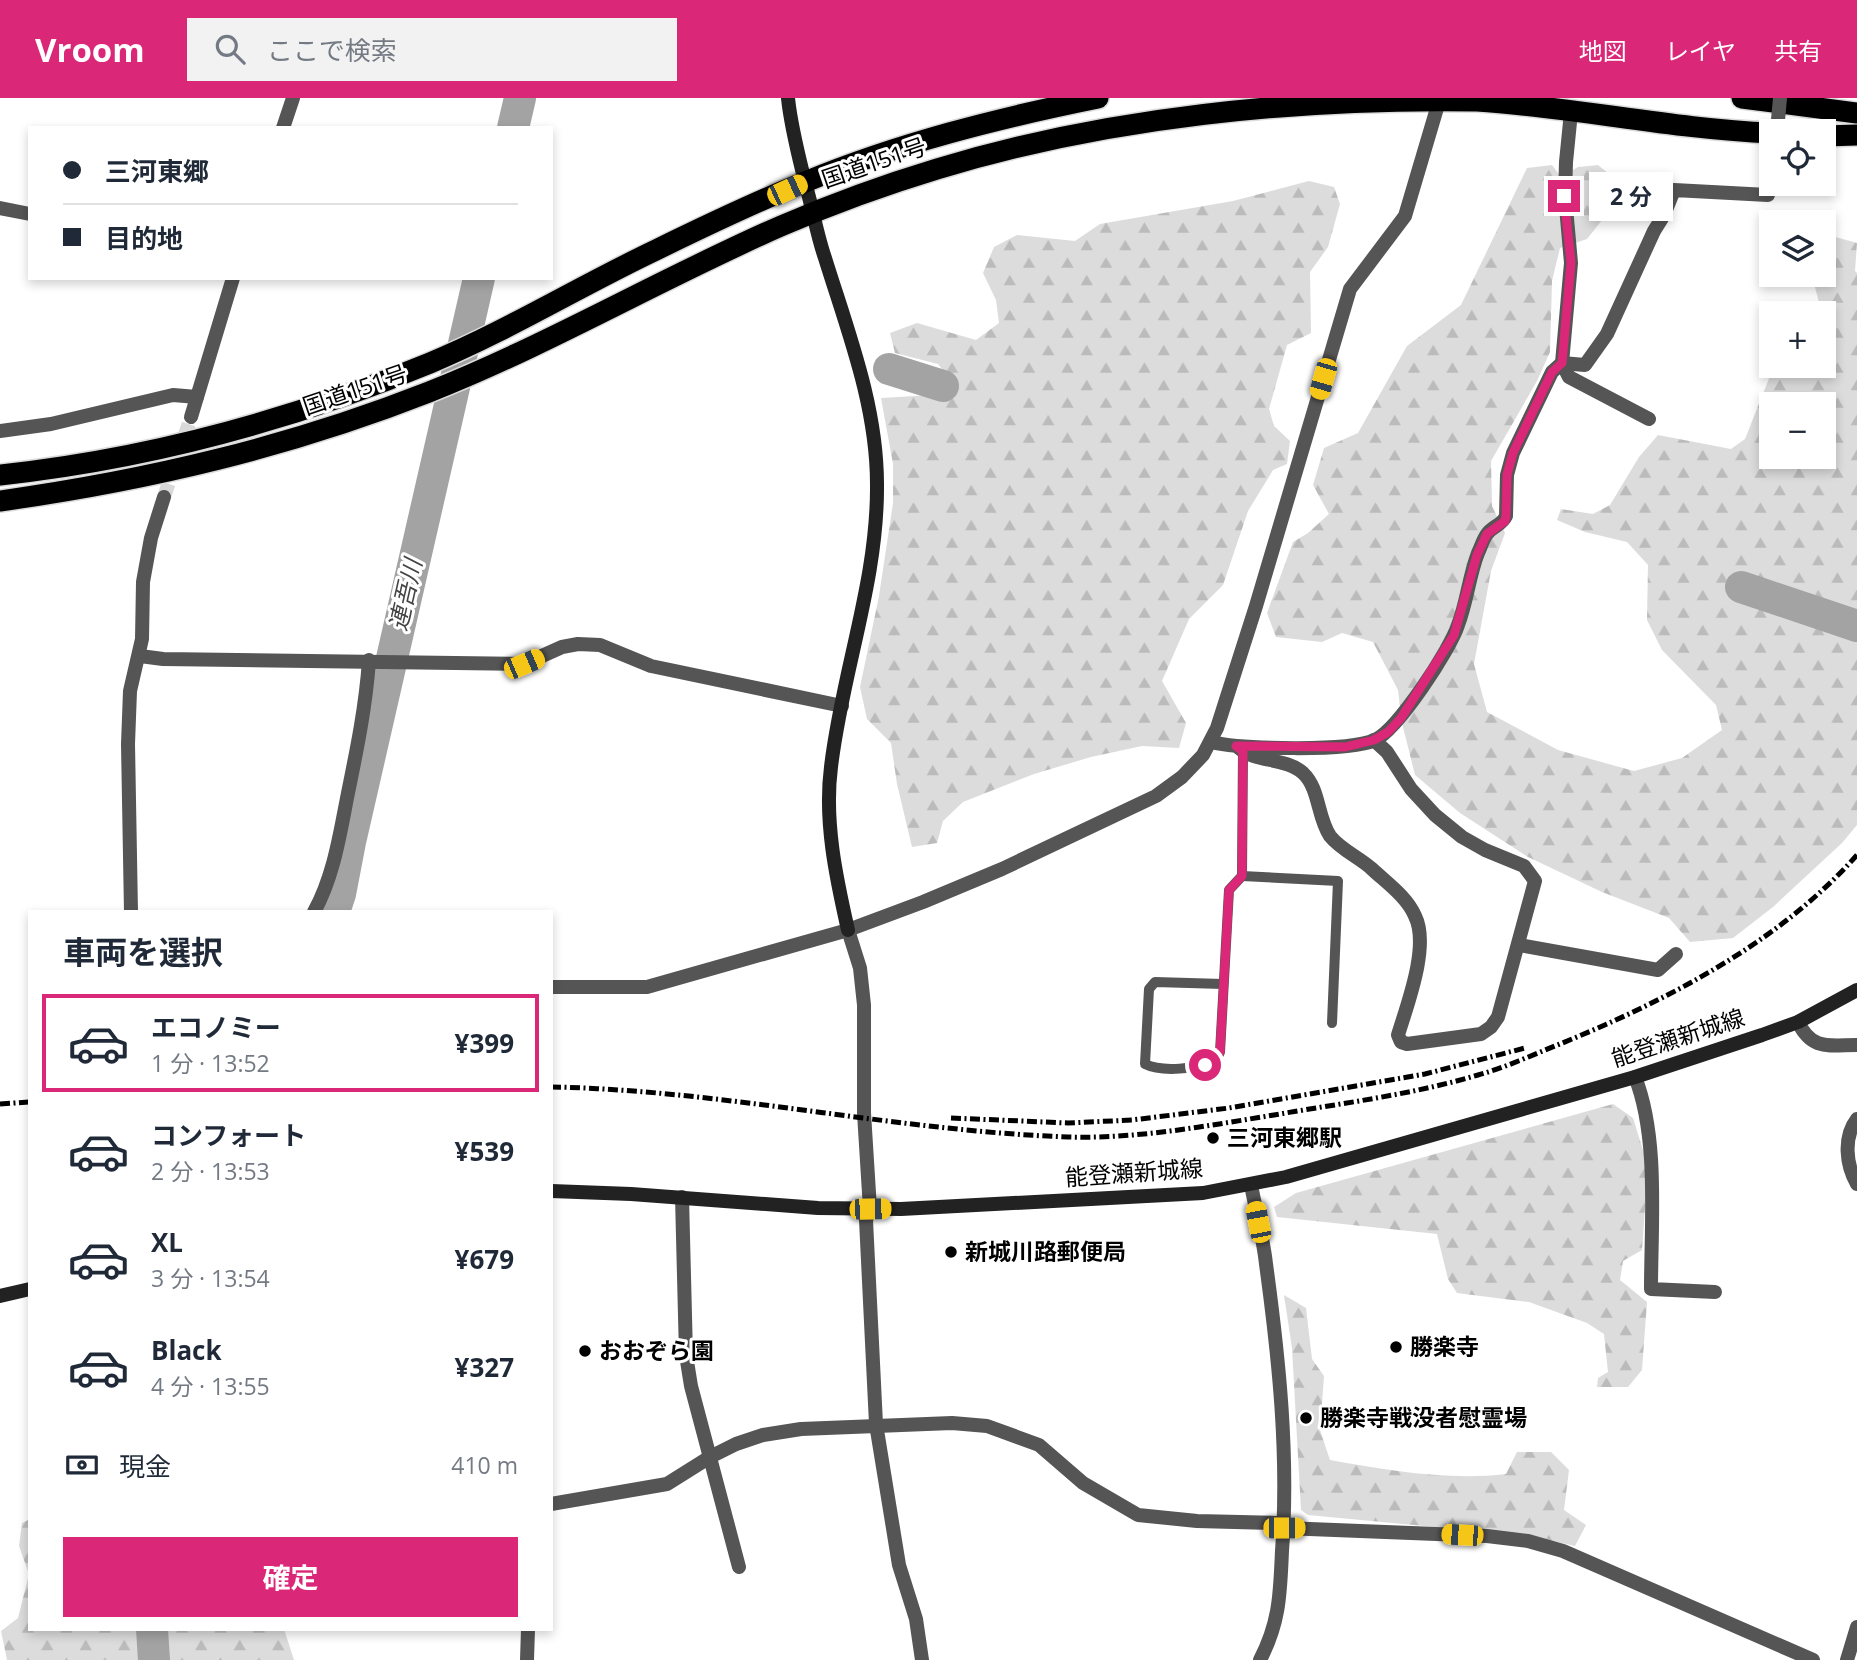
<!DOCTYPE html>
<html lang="ja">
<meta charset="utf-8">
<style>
:root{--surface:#fff;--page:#f2f2f3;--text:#1f2937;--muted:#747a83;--line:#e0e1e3;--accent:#db2777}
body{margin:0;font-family:"Open Sans","Noto Sans JP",sans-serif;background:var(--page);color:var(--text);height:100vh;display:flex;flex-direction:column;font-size:26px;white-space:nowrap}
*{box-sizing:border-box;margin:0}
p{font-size:23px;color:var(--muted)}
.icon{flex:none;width:38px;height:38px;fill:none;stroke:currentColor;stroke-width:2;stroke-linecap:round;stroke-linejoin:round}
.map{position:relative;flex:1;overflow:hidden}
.panel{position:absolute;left:28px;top:812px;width:525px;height:721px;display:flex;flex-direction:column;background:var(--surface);border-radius:0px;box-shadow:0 4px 10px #0003}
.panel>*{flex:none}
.hud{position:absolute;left:28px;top:28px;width:525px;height:154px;border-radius:0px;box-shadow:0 4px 10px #0003;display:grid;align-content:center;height:154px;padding:0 35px;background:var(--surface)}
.tools{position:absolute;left:1759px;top:21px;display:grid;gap:14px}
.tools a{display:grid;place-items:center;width:77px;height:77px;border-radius:0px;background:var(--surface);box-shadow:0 4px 10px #0003;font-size:35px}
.end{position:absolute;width:32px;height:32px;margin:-16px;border:9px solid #db2777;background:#fff;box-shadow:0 0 0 4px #fff}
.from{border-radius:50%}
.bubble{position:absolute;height:49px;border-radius:0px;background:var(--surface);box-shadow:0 4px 10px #0003;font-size:23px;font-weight:700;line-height:49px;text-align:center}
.car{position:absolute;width:21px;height:42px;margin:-21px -10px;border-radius:9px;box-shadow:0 0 5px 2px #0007;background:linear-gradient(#f5c518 24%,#345 0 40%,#f5c518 0 76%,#345 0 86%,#f5c518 0)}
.hud b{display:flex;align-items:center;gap:24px;height:66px;font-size:26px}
.hud b+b{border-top:2px solid var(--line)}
.hud i{width:18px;height:18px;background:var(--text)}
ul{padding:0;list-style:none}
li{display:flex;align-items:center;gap:21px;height:98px;margin:0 14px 10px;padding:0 21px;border:4px solid transparent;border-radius:0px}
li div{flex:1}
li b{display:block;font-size:26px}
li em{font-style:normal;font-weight:700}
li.current{border-color:var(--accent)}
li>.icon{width:63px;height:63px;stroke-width:1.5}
h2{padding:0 35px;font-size:32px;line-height:84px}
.pay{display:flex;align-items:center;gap:18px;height:77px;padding:0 35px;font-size:26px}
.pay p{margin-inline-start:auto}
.cta{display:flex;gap:14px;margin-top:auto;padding:14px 35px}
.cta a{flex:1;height:80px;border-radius:0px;background:var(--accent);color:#fff;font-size:28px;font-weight:700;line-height:80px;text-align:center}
header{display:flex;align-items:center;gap:42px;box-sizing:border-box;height:98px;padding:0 35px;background:var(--accent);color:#fff}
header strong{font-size:33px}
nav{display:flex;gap:38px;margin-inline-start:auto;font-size:24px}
.search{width:490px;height:63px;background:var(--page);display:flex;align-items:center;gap:18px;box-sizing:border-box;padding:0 24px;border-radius:0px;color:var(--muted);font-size:26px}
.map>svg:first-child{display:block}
.forest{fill:url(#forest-firs);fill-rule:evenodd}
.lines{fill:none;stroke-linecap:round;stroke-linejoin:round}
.river{stroke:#a3a3a3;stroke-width:32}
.street-tunnel{stroke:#d9d9d9;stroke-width:14;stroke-dasharray:14 7;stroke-linecap:butt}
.highway-casing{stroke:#dbdbdb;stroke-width:24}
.lane{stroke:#555;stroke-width:10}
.street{stroke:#555;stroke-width:14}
.secondary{stroke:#222;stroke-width:14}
.highway{stroke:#000;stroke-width:21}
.rail{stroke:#000;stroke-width:5;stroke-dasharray:10 3.5 2 3.5;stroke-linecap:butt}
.street-bridge{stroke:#555;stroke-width:14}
.route{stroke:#db2777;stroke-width:9}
.poi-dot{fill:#000;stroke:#fff;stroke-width:2.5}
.labels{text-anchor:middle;stroke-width:6;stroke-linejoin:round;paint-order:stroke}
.street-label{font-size:23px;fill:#000;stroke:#fff}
.poi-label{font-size:23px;font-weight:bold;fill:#000;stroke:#fff;text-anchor:start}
.water-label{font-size:24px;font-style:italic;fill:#444;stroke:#fff}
</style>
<header>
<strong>Vroom</strong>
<div class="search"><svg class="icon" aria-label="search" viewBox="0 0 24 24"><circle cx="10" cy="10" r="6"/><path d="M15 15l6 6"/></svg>ここで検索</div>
<nav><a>地図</a><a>レイヤ</a><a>共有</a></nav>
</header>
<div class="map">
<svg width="1857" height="1562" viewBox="0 0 1857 1562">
<defs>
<pattern id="forest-firs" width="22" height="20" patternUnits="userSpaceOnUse" patternTransform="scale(1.75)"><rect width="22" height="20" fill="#dcdcdc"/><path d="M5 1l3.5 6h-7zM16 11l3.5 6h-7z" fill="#bbb"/></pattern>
</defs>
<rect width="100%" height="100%" fill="#fff"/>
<!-- forest -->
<g class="forest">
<path d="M1552 67 1561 79 1578 69 1598 67 1619 84 1610 112 1587 141 1560 150 1552 183 1550 254 1537 283 1491 363 1492 408 1505 435 1491 473 1474 566 1487 614 1558 652 1634 673 1682 660 1722 632 1716 607 1662 552 1647 522 1648 467 1627 444 1585 434 1557 422 1561 411 1593 416 1610 407 1639 359 1658 337 1731 351 1745 341 1774 268H1824V215H1811L1819 205 1812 177H1824V155L1832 138 1857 145 1855 173 1857 175V727L1842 745 1773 809 1733 840 1690 844 1669 820 1602 794 1528 759 1460 715 1415 677 1402 625 1398 592 1373 544 1342 535 1322 544 1276 539 1267 515 1293 444 1308 435 1329 416 1313 387 1324 350 1358 335 1407 248 1461 207 1527 70ZM1771 306H1824V359H1771Z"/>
<polygon points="1309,83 1334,89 1340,106 1328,149 1310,174 1311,235 1287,247 1269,311 1274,328 1290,343 1287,366 1273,372 1248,413 1223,487 1189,521 1162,583 1186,625 1179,650 1142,648 1091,659 1034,676 963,704 943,723 937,745 912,749 897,686 891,645 867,621 860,589 879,498 893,405 893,366 881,300 932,297 952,284 938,266 895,255 890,235 917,225 976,242 999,225 996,202 983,175 994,149 1017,137 1075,143 1100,126 1233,103"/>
<polygon points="1613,1006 1633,1020 1648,1068 1642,1152 1623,1163 1620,1182 1647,1204 1642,1272 1628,1289 1597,1289 1598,1280 1608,1274 1604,1236 1587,1225 1529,1204 1457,1195 1448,1181 1437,1136 1277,1119 1274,1109 1296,1095"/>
<path d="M1284 1197 1306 1210 1312 1261 1324 1278 1320 1332 1330 1362C1385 1372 1450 1383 1506 1376L1517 1354H1551L1569 1372 1564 1412 1586 1427 1575 1448 1530 1438 1308 1417 1301 1412 1292 1250Z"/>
<polygon points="30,1421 30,1531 284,1531 294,1562 7,1562 1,1533 18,1520 29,1476 19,1448 22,1425"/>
</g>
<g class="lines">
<!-- river -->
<g class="river">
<polyline points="513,30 520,0"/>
<polyline points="889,271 943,288"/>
<polyline points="1741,489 1857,528"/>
<polyline points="334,814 340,796 350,744 479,180"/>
<polyline points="152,1531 154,1562"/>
</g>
<!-- street-tunnel -->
<polyline class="street-tunnel" points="164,399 191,319"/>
<defs>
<g id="highway">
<polyline points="1742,0 1857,15"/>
<polyline points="1824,38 1857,37"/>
<path d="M0 377C148 361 292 322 430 265 507 233 580 188 656 152 705 128 755 104 805 84 899 45 999 20 1098 0"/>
<path d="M0 403C149 382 289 349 429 294 550 246 662 180 781 128 832 106 884 87 937 71 1107 19 1299 0 1477 3 1575 9 1672 31 1771 35"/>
</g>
</defs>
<!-- highway casing -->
<use href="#highway" class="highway-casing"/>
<!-- lane -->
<g class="lane">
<polyline points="1242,778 1338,783 1332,925"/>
<path d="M1223 886 1155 884 1149 891 1145 966C1163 975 1196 970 1215 964L1220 954 1229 792 1242 778 1243 653"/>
</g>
<!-- street -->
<g class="street">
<polyline points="1571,14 1566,64 1565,98 1571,165 1562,265 1569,279 1649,321"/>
<polyline points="283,30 293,0"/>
<polyline points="0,110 30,116"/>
<polyline points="191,319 233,180"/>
<polyline points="0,333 51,326 173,297 197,299"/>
<polyline points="140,558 163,561 524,566 562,549 578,546 600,547 651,568 842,608"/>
<path d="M1211 644C1241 651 1348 654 1375 642 1398 631 1450 552 1458 527 1467 504 1469 478 1478 455 1481 449 1483 441 1487 436 1493 428 1502 427 1506 418L1507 377 1513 355 1552 274 1562 265 1585 267 1607 236 1654 133 1664 117 1674 92 1768 97 1771 84"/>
<path d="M1239 650C1256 665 1285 659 1303 675 1320 691 1317 719 1330 738 1341 752 1359 759 1372 771 1387 785 1407 799 1415 818 1430 848 1407 907 1398 937L1401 944 1407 946 1481 936 1491 929 1498 919 1535 783 1524 768 1485 752 1462 739 1435 717 1411 691 1387 654 1374 642"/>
<polyline points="131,814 128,646 130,593 142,541 143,484 151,440 164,399"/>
<path d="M314 814C334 778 340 735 348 695 357 651 366 607 369 562"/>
<polyline points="848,832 860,870 864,907 864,1015 870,1111 866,1122 876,1326 899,1467 916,1521 922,1562"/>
<polyline points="1519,847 1658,872 1676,856"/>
<polyline points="551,889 647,889 848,832 923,804 1002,771 1156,698 1182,679 1203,657 1217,630 1256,508 1350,191 1405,118 1440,0"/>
<path d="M1798 924C1812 953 1829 947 1857 947"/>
<path d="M1635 979C1659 1039 1651 1126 1651 1191L1715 1194"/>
<path d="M1857 1021C1843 1039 1846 1067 1857 1086"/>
<path d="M1251 1087C1256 1113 1263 1139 1266 1166 1279 1261 1289 1358 1282 1453 1280 1496 1280 1523 1260 1562"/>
<polyline points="682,1099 686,1257 691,1288 739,1469"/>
<polyline points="551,1406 667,1386 710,1359 736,1346 763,1337 801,1331 952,1325 987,1328 1039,1347 1083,1385 1138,1417 1197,1423 1277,1425 1284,1430 1487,1438 1528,1443 1563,1453 1813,1562"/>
<polyline points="527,1562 528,1531"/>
<polyline points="1847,1562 1857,1529"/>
</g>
<!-- secondary -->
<g class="secondary">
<path d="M788 0C791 30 799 59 806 88 813 112 817 137 825 160 848 234 877 308 877 386 878 483 842 574 831 669 824 723 836 779 848 832"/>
<polyline points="551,1093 631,1096 818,1110 901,1111 1203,1095 1286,1079 1635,979 1762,937 1798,924 1857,892"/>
<polyline points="0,1198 30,1191"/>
</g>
<!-- highway -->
<use href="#highway" class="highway"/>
<!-- rail -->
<g class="rail">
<path d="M551 989C724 992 895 1033 1068 1039 1137 1041 1206 1028 1274 1017 1342 1005 1411 997 1478 977 1504 970 1530 958 1555 948 1664 904 1778 846 1857 757"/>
<polyline points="0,1006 30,1004"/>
<polyline points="951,1020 1068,1025 1132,1022 1229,1010 1425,976 1525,950"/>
</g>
<!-- street-bridge -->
<polyline class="street-bridge" points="1777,33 1780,0"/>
</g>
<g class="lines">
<!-- route -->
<polyline class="route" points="1205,967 1214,964 1220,954 1229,792 1242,778 1243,653 1236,648 1345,649 1374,642 1388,634 1401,620 1454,537 1477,457 1487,436 1505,423 1506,418 1507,377 1513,355 1552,274 1562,265 1571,165 1564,98"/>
</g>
<!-- markers -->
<g class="poi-dot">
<circle cx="1213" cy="1040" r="7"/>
<circle cx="951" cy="1154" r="7"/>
<circle cx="1396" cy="1249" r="7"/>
<circle cx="585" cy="1253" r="7"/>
<circle cx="1306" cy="1320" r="7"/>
</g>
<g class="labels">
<!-- street labels -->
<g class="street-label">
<text transform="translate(874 65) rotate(-19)" y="8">国道151号</text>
<text transform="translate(355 292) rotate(-19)" y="8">国道151号</text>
<text transform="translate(1678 940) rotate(-18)" y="8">能登瀬新城線</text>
<text transform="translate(1134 1075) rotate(-4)" y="8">能登瀬新城線</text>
</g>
<!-- poi labels -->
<g class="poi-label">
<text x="1227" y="1048">三河東郷駅</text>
<text x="965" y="1162">新城川路郵便局</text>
<text x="1410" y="1257">勝楽寺</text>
<text x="599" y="1261">おおぞら園</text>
<text x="1320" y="1328">勝楽寺戦没者慰霊場</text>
</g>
<!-- water labels -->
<g class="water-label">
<text transform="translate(406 497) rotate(-77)" y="8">連吾川</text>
</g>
</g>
</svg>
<div class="tools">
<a><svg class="icon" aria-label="locate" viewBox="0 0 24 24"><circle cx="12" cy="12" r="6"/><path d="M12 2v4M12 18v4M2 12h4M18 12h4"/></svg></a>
<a><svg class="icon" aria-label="layers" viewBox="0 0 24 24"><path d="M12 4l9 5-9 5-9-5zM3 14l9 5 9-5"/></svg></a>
<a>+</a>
<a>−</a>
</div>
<i class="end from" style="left:1205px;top:967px"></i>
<i class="end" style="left:1564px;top:98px"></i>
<div class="bubble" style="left:1589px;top:74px;width:84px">2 分</div>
<i class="car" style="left:787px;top:92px;rotate:65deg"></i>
<i class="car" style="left:1323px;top:281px;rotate:196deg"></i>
<i class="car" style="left:524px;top:566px;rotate:67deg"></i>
<i class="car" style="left:870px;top:1111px;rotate:89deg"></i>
<i class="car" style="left:1258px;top:1124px;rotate:349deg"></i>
<i class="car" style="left:1284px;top:1430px;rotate:90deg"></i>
<i class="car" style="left:1462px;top:1437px;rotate:273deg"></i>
<div class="hud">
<b><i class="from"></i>三河東郷</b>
<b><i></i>目的地</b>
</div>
<section class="panel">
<h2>車両を選択</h2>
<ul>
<li class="current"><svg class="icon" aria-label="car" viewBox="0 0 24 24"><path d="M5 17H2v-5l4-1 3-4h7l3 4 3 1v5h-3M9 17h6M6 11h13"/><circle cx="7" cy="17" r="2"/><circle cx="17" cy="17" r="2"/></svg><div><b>エコノミー</b><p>1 分 · 13:52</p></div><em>¥399</em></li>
<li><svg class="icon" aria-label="car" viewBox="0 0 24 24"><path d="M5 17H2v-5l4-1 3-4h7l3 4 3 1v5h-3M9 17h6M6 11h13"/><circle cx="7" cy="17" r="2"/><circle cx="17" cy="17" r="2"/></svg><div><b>コンフォート</b><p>2 分 · 13:53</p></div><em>¥539</em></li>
<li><svg class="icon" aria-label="car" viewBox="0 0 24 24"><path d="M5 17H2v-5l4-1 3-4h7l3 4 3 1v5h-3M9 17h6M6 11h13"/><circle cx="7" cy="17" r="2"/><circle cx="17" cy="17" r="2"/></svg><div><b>XL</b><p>3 分 · 13:54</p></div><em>¥679</em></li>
<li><svg class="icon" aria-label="car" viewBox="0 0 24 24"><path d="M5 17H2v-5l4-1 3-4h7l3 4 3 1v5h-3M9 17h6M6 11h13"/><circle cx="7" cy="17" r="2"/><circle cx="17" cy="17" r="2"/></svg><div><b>Black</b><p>4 分 · 13:55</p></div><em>¥327</em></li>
</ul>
<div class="pay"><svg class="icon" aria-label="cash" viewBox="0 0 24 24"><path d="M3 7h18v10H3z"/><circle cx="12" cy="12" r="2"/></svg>現金<p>410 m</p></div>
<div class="cta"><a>確定</a></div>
</section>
</div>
